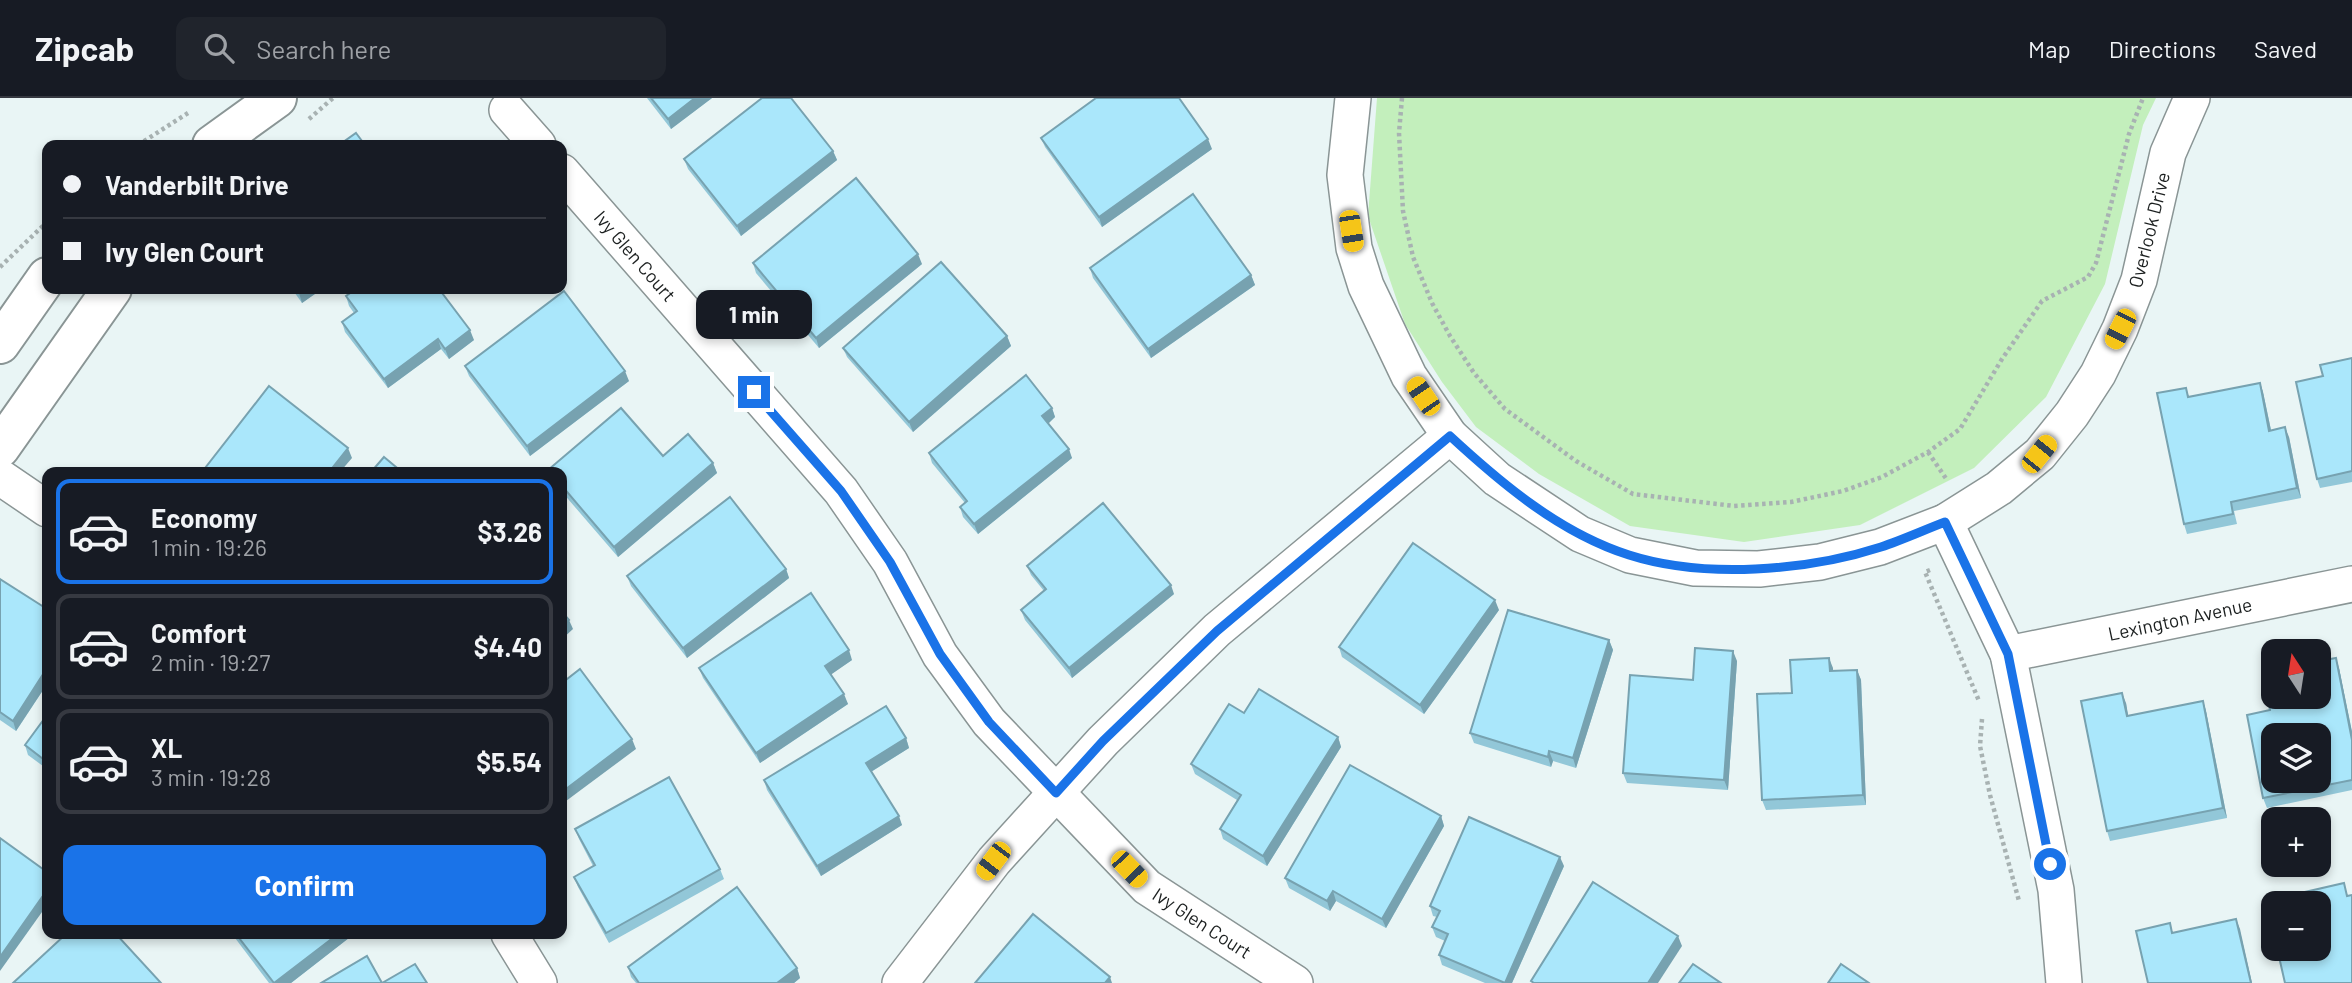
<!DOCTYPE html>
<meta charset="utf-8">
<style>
:root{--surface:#171b24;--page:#20242c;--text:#f1f3f6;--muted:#9ea1a6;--line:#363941;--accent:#1a73e8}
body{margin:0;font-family:Barlow,sans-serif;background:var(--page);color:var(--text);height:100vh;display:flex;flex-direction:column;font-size:26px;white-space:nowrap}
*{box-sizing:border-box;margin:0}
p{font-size:23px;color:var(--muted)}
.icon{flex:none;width:38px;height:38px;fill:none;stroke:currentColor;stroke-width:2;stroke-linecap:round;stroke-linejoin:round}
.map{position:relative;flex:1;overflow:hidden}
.drawer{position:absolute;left:42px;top:369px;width:525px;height:472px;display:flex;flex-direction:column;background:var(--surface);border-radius:14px;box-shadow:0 4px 10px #0003}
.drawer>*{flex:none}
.banner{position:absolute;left:42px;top:42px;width:525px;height:154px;border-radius:14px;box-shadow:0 4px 10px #0003;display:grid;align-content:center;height:154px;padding:0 21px;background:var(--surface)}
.needle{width:46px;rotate:348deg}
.controls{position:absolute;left:2261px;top:541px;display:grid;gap:14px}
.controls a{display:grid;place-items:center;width:70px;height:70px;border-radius:14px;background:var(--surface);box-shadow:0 4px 10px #0003;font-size:35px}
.end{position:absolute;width:32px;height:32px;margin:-16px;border:9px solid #1a73e8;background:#fff;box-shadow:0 0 0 4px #fff}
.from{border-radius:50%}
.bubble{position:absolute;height:49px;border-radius:14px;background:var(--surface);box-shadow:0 4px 10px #0003;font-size:23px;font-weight:700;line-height:49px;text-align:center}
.car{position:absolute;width:21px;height:42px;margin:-21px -10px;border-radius:9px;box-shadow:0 0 5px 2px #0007;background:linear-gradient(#f5c518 24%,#345 0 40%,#f5c518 0 76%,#345 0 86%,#f5c518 0)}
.banner b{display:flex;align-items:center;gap:24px;height:66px;font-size:26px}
.banner b+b{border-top:2px solid var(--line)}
.banner i{width:18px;height:18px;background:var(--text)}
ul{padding:12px 0 0;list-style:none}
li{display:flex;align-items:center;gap:21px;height:105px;margin:0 14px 10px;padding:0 7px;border:4px solid var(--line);border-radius:14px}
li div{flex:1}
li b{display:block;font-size:26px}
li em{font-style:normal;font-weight:700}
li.active{border-color:var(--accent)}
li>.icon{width:63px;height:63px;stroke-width:1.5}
.action{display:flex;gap:14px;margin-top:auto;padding:14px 21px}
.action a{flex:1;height:80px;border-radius:14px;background:var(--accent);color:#fff;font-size:28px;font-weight:700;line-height:80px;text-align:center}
header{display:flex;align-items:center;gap:42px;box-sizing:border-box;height:98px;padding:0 35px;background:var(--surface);border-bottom:2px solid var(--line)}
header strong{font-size:33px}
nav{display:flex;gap:38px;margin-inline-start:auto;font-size:24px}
.search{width:490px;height:63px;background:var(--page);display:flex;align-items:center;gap:18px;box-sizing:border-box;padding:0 24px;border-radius:14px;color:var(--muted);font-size:26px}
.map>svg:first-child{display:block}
.green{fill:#c3efbc}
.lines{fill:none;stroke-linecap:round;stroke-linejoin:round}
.minor-casing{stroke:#8a9595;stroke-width:38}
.tertiary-casing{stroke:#8a9595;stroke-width:42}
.path{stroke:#a8b2b2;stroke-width:4.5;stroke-dasharray:3.5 3.5;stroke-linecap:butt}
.minor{stroke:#fff;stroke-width:35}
.tertiary{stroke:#fff;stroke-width:38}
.wall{fill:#92c7d8}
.shaded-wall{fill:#77a2b0}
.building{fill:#aae7fb;stroke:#77a2b0;stroke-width:2;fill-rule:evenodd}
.route{stroke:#1a73e8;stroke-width:9}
.labels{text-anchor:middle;stroke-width:7;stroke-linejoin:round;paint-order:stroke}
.street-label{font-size:19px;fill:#1b1f1f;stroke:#fff}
</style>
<header>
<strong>Zipcab</strong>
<div class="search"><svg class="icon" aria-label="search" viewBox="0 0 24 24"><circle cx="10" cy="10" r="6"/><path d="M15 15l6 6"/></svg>Search here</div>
<nav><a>Map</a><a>Directions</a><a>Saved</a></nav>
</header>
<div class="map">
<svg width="2352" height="885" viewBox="0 0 2352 885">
<rect width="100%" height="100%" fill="#e9f5f5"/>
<!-- green -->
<polygon class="green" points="1377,0 2156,0 2143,27 2105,186 2046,299 1974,370 1860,427 1744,444 1630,428 1539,376 1476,329 1442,284 1405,226 1368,118"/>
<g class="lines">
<defs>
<g id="minor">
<polyline points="1353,0 1345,77 1354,150 1366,188 1409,278 1450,338 1497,381 1580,436 1630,457 1695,470 1759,471 1820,464 1880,449 1945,424 1999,390 2040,356 2072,316 2098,276 2120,231 2139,182 2168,55 2192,0"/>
<polyline points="507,12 538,47"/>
<polyline points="562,74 841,393 890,464 940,557 989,624 1147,789 1295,885"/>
<polyline points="0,379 47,411"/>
<polyline points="1945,424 2008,556 2056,792 2064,885"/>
<polyline points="2008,556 2352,486"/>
<polyline points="509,836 539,885"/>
<polyline points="900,885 994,763 1103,643 1217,532 1450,338"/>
</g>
<g id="tertiary">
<polyline points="212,47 277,0"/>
<polyline points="0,246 47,179"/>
<polyline points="0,350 112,191"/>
</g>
</defs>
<!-- minor casing -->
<use href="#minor" class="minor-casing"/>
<!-- tertiary casing -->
<use href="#tertiary" class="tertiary-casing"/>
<!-- path -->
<g class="path">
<polyline points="1402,0 1399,35 1403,113 1413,159 1432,205 1450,238 1474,275 1505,311 1576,363 1633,396 1734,408 1791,404 1843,393 1882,379 1928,354 1960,331 2002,261 2042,203 2088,179 2096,165 2129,36 2143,0"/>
<polyline points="309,21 333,0"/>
<polyline points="138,47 188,15"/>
<polyline points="0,169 47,124"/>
<polyline points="1928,354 1947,382"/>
<polyline points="1930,472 1925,474 1979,603"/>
<polyline points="1982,621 1980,648 1990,697 2019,803"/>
</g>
<!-- minor -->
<use href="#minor" class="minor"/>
<!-- tertiary -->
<use href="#tertiary" class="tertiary"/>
</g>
<!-- wall -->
<g class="wall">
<polygon points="647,0 712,0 671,31"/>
<polygon points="1041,40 1212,51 1102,129 1045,49"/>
<polygon points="833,53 837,62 741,138 688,71 684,61"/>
<polygon points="753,165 922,166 819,250 756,175"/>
<polygon points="1090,170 1251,177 1255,187 1151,260 1093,180"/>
<polygon points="292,191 322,191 302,205"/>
<polygon points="346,198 474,242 449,261 441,251 388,290 345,234 342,224 354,215 349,208"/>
<polygon points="1007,238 1011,248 913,334 847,259 843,250"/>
<polygon points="2352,260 2352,384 2320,390 2317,381 2323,278"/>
<polygon points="465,268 629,283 530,358 469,278"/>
<polygon points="2260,285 2263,294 2271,332 2289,339 2301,400 2234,413 2237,426 2187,436 2184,426 2186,290 2189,299"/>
<polygon points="1052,310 1055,319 1048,325 1072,360 978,436 963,419 960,409 965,405 932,365 929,355"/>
<polygon points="663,358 713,365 717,375 618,459 562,394 562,374 549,374 548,372"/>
<polygon points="1027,468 1174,496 1072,580 1025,522 1021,512 1044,493 1031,477"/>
<polygon points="786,471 789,480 687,560 631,488 627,478"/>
<polygon points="0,481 47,511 47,586 16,633 0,622"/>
<polygon points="1499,512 1424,616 1342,559 1339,549"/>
<polygon points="1609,542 1613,552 1576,670 1553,663 1551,669 1474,645 1470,635"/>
<polygon points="852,562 831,576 848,606 760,665 703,580 699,570"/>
<polygon points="1737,563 1728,692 1627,685 1623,675 1693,582"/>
<polygon points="1833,570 1833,573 1857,572 1861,582 1866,707 1766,712 1762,702 1792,595"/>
<polygon points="2339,570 2352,634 2352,692 2267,710 2263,700 2270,612"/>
<polygon points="2203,603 2206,613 2227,720 2110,743 2107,733 2126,605 2128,618"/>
<polygon points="47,617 47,671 28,657 25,647"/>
<polygon points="1338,639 1341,649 1267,768 1223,741 1220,731 1237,702 1195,676 1191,666"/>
<polygon points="906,640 909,650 871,674 902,727 821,778 767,692 764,682"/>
<polygon points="1441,718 1444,728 1386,830 1336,803 1330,813 1289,790 1285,780"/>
<polygon points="575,731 720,771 724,781 609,845 578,789 574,779 593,768 579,741"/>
<polygon points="1564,768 1512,885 1485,885 1442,867 1439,857 1445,843 1436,839 1432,829 1437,819 1433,818 1430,808"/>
<polygon points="232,836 354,836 291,885 269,885"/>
<polygon points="628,869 797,870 800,880 794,885 636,885 631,879"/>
</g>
<!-- shaded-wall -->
<g class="shaded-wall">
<polygon points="695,0 712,0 671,31 668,21"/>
<polygon points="1208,41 1212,51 1102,129 1099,119"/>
<polygon points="833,53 837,62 741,138 737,128"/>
<polygon points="918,156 922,166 819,250 816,240"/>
<polygon points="1251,177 1255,187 1151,260 1148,251"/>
<polygon points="305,191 322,191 302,205 299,195"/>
<polygon points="470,232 474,242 449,261 445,251"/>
<polygon points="1007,238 1011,248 913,334 909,324"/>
<polygon points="438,241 441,251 388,290 384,281"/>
<polygon points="625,273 629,283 530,358 527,348"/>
<polygon points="2260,285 2263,294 2273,342 2269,333"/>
<polygon points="1052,310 1055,319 1046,328 1042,318"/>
<polygon points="2285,329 2289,339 2301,400 2297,390"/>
<polygon points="348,350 352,360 340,374 329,374"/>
<polygon points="1069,351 1072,360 978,436 974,426"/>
<polygon points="713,365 717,375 618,459 614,449"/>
<polygon points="786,471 789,480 687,560 683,550"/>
<polygon points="1171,487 1174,496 1072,580 1069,570"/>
<polygon points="1495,502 1499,512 1424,616 1420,607"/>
<polygon points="569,522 573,531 562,541 562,528"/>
<polygon points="1609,542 1613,552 1576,670 1573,660"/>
<polygon points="849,552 852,562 829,578 825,568"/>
<polygon points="1733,553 1737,563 1728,692 1724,682"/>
<polygon points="1829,560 1833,570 1833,583 1830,573"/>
<polygon points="2336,560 2339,570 2352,634 2352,642"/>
<polygon points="47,570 47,586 16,633 13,623"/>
<polygon points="1857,572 1861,582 1866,707 1863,697"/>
<polygon points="2122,595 2126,605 2130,628 2127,618"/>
<polygon points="844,596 848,606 760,665 756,655"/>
<polygon points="2203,603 2206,613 2227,720 2223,710"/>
<polygon points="1338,639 1341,649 1267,768 1263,758"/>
<polygon points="906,640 909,650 869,675 866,665"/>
<polygon points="632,641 636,651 562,706 562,694"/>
<polygon points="1549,653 1553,663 1551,669 1548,659"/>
<polygon points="899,718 902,727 821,778 817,768"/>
<polygon points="1441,718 1444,728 1386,830 1382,821"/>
<polygon points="1560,759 1564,768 1512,885 1505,885"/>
<polygon points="47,792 47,807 0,873 0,859"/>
<polygon points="1333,793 1336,803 1330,813 1327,803"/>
<polygon points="2236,821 2240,831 2252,885 2251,885"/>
<polygon points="338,836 354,836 291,885 274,885"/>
<polygon points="1678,838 1682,848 1658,885 1648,885"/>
<polygon points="797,870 800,880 794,885 777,885"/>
<polygon points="1110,879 1112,885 1105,885"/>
</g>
<!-- building -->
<g class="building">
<polygon points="651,0 695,0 668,21"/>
<polygon points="762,0 791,0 833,53 737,128 684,61"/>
<polygon points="1096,0 1179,0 1208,41 1099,119 1041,40"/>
<polygon points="356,35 365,47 339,47"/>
<polygon points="856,80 918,156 816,240 753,165"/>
<polygon points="1193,96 1251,177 1148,251 1090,170"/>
<polygon points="941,164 1007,238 909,324 843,250"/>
<polygon points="296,191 305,191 299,195"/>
<polygon points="356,191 439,191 470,232 445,251 438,241 384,281 342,224 357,213 346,198"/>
<polygon points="564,193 625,273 527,348 465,268"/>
<polygon points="2352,260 2352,373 2317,381 2296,284 2323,278 2320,267"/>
<polygon points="1026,277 1052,310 1042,318 1069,351 974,426 960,409 967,403 929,355"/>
<polygon points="2260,285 2269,333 2285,329 2297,390 2231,404 2233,416 2184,426 2157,295 2186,290 2188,299"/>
<polygon points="269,288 348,350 329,374 202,374"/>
<polygon points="621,310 663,358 688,336 713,365 614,449 562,388 562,374 550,374 548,372"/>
<polygon points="384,359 402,374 371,374"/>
<polygon points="730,399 786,471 683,550 627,478"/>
<polygon points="1103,405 1171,487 1069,570 1021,512 1046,491 1027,468"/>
<polygon points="1413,445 1495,502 1420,607 1339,549"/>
<polygon points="0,481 47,511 47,570 13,623 0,614"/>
<polygon points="811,495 849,552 825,568 844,596 756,655 699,570"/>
<polygon points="1508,512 1609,542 1573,660 1549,653 1548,659 1470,635"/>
<polygon points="562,514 569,522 562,528"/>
<polygon points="1695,550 1733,553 1724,682 1623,675 1630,577 1693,582"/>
<polygon points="1829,560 1830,573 1857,572 1863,697 1762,702 1757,596 1792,595 1790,562"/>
<path d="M2336 560 2352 642V682L2263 700 2247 617 2270 612 2263 574 2273 572V598H2319V563ZM2273 637H2319V682H2273Z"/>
<polygon points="580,571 632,641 562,694 562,585"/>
<polygon points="1259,591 1338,639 1263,758 1220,731 1241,697 1191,666 1229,606 1244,615"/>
<polygon points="2122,595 2127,618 2203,603 2223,710 2107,733 2081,603"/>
<polygon points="886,608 906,640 866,665 899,718 817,768 764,682"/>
<polygon points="47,617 47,664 25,647"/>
<polygon points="1350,667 1441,718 1382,821 1333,793 1327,803 1285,780"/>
<polygon points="669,679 720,771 606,835 574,779 595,767 575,731"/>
<polygon points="1469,719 1560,759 1505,885 1439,857 1448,836 1432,829 1440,813 1430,808"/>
<polygon points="0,740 47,774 47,792 0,859"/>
<polygon points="1593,784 1678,838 1648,885 1534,885 1531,883"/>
<polygon points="2344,785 2347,798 2352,797 2352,885 2285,885 2277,850 2319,850 2319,805 2273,805 2273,835 2266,803"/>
<polygon points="737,789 797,870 777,885 639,885 628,869"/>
<polygon points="1033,816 1110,879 1105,885 975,885"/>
<polygon points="2236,821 2251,885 2148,885 2136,833 2170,825 2172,835"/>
<polygon points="66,836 116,836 161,885 13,885"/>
<polygon points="236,836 338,836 274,885"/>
<polygon points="367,858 382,885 415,866 427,885 321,885"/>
<polygon points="1693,866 1721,885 1679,885"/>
<polygon points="1841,866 1869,885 1828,885"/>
</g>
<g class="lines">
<!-- route -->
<path class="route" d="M754 294 841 393 890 464 940 556 989 624 1056 695 1103 643 1217 533 1450 338C1502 386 1560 435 1629 457 1704 481 1807 473 1881 449 1902 442 1924 432 1945 424L2008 556 2050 766"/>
</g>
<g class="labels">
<!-- street labels -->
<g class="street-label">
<text transform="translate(2149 132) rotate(-76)" y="7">Overlook Drive</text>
<text transform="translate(635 158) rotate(49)" y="7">Ivy Glen Court</text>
<text transform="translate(2180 521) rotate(-12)" y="7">Lexington Avenue</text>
<text transform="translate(1202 825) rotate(33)" y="7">Ivy Glen Court</text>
</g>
</g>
</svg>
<div class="controls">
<a><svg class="needle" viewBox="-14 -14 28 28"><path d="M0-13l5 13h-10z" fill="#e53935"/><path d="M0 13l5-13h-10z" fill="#9ea1a6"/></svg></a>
<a><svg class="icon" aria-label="layers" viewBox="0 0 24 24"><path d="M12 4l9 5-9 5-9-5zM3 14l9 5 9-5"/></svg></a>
<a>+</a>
<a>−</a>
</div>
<i class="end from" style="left:2050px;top:766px"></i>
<i class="end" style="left:754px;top:294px"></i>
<div class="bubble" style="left:696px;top:192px;width:116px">1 min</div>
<i class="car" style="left:1351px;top:133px;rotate:171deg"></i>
<i class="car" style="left:2120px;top:231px;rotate:207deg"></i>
<i class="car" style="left:1423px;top:298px;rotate:326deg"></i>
<i class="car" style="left:2039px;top:356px;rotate:39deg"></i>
<i class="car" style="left:993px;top:763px;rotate:217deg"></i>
<i class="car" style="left:1129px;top:771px;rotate:136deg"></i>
<div class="banner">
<b><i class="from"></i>Vanderbilt Drive</b>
<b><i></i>Ivy Glen Court</b>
</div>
<section class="drawer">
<ul>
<li class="active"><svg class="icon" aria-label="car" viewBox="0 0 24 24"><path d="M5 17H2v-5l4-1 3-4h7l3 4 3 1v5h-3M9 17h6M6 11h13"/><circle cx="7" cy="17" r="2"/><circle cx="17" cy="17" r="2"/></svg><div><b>Economy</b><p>1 min · 19:26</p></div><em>$3.26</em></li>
<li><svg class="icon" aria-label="car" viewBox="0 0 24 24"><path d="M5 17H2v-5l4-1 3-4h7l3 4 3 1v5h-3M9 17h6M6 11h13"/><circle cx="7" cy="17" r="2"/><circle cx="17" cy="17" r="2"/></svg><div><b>Comfort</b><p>2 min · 19:27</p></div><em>$4.40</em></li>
<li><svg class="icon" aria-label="car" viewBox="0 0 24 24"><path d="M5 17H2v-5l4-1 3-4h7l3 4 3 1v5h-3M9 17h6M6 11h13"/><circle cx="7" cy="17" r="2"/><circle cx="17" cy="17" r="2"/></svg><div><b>XL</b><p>3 min · 19:28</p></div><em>$5.54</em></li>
</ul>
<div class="action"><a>Confirm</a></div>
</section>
</div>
